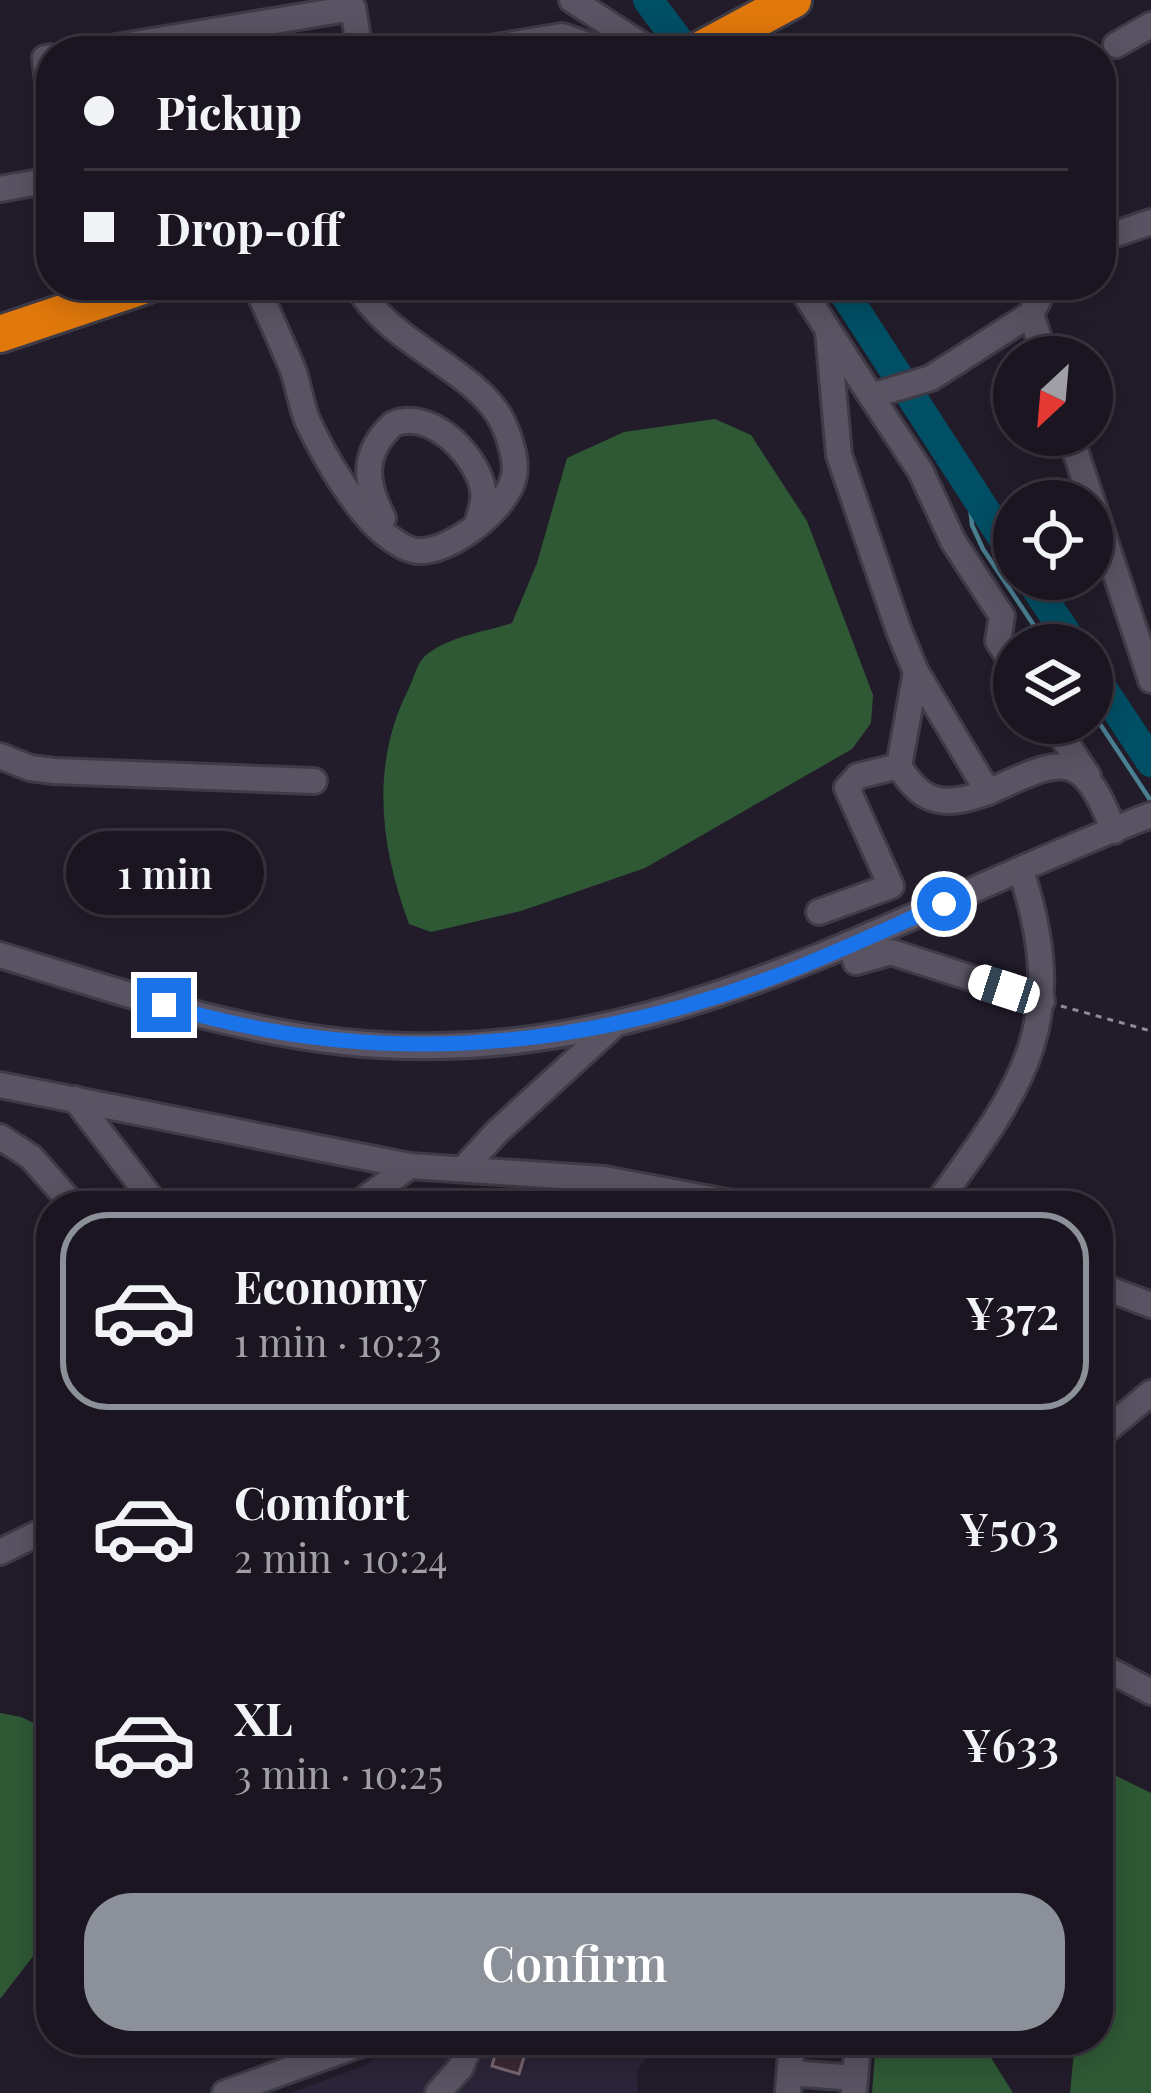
<!DOCTYPE html>
<meta charset="utf-8">
<style>
:root{--surface:#1a1520;--page:#231e29;--text:#f1f3f6;--muted:#9f9fa5;--line:#38343e;--accent:#8c9099}
body{margin:0;font-family:"Playfair Display",serif;background:var(--page);color:var(--text);height:100vh;display:flex;flex-direction:column;font-size:45px;white-space:nowrap}
*{box-sizing:border-box;margin:0}
p{font-size:39px;color:var(--muted)}
.icon{flex:none;width:66px;height:66px;fill:none;stroke:currentColor;stroke-width:2;stroke-linecap:round;stroke-linejoin:round}
.map{position:relative;flex:1;overflow:hidden}
.panel{position:absolute;left:36px;top:1191px;width:1077px;height:864px;display:flex;flex-direction:column;background:var(--surface);border-radius:48px;box-shadow:0 6px 30px #0003,0 0 0 3px var(--line)}
.panel>*{flex:none}
.guide{position:absolute;left:36px;top:36px;width:1080px;height:264px;border-radius:48px;box-shadow:0 6px 30px #0003,0 0 0 3px var(--line);display:grid;align-content:center;height:264px;padding:0 48px;background:var(--surface)}
.needle{width:78px;rotate:206deg}
.buttons{position:absolute;left:993px;top:336px;display:grid;gap:24px}
.buttons a{display:grid;place-items:center;width:120px;height:120px;border-radius:50%;background:var(--surface);box-shadow:0 6px 30px #0003,0 0 0 3px var(--line);font-size:60px}
.end{position:absolute;width:54px;height:54px;margin:-27px;border:15px solid #1a73e8;background:#fff;box-shadow:0 0 0 6px #fff}
.from{border-radius:50%}
.bubble{position:absolute;height:84px;border-radius:42px;background:var(--surface);box-shadow:0 6px 30px #0003,0 0 0 3px var(--line);font-size:39px;font-weight:600;line-height:84px;text-align:center}
.car{position:absolute;width:36px;height:72px;margin:-36px -18px;border-radius:15px;box-shadow:0 0 9px 3px #0007;background:linear-gradient(#fff 24%,#345 0 40%,#fff 0 76%,#345 0 86%,#fff 0)}
.guide b{display:flex;align-items:center;gap:42px;height:114px;font-size:45px}
.guide b+b{border-top:3px solid var(--line)}
.guide i{width:30px;height:30px;background:var(--text)}
ul{padding:21px 0 0;list-style:none}
li{display:flex;align-items:center;gap:36px;height:198px;margin:0 24px 18px;padding:0 24px;border:6px solid transparent;border-radius:48px}
li div{flex:1}
li b{display:block;font-size:45px}
li em{font-style:normal;font-weight:600}
li.selected{border-color:var(--accent)}
li>.icon{width:108px;height:108px;stroke-width:1.5}
.button{display:flex;gap:24px;margin-top:auto;padding:24px 48px}
.button a{flex:1;height:138px;border-radius:48px;background:var(--accent);color:#fff;font-size:48px;font-weight:600;line-height:138px;text-align:center}
.map>svg:first-child{display:block}
.built{fill:#2c2438}
.forest{fill:#2f5935}
.lines{fill:none;stroke-linecap:round;stroke-linejoin:round}
.stream{stroke:#4a8092;stroke-width:4.5}
.river{stroke:#014f65;stroke-width:30}
.building{fill:#3a2a32;stroke:#796670;stroke-width:3}
.minor-casing{stroke:#3e3a46;stroke-width:30}
.highway-casing{stroke:#3e3a46;stroke-width:42}
.path{stroke:#908b97;stroke-width:3;stroke-dasharray:6 6;stroke-linecap:butt}
.minor{stroke:#595363;stroke-width:24}
.highway{stroke:#e1780c;stroke-width:36}
.route{stroke:#1a73e8;stroke-width:15}
</style>
<div class="map">
<svg width="1151" height="2093" viewBox="0 0 1151 2093">
<rect width="100%" height="100%" fill="#221c2a"/>
<!-- built -->
<polygon class="built" points="411,2040 659,2040 637,2071 638,2093 290,2093 361,2067"/>
<!-- forest -->
<g class="forest">
<path d="M715 419 751 435 807 521 873 695 871 723 852 749 645 868 521 911 431 932 409 924C380 845 370 765 409 688 414 678 417 663 425 656 448 636 485 632 512 623L537 563 567 458 624 432Z"/>
<polygon points="0,1713 21,1717 51,1731 51,1933 0,1999"/>
<polygon points="1098,1767 1151,1793 1151,2093 1070,2093 1075,2040 1098,2040"/>
<polygon points="876,2040 980,2040 1013,2093 872,2093"/>
</g>
<g class="lines">
<!-- stream -->
<g class="stream">
<polyline points="968,486 972,525 983,549 1047,645"/>
<polyline points="1092,712 1151,801"/>
</g>
<!-- river -->
<g class="river">
<polyline points="648,0 686,51"/>
<polyline points="839,285 1014,555"/>
<polyline points="1030,579 1074,645"/>
<polyline points="1092,673 1151,762"/>
</g>
</g>
<!-- building -->
<polygon class="building" points="499,2040 529,2040 519,2074 492,2066"/>
<g class="lines">
<defs>
<g id="minor">
<polyline points="572,0 651,51"/>
<polyline points="1116,45 1151,25"/>
<polyline points="92,51 353,8 360,51"/>
<polyline points="472,51 562,36 605,51"/>
<polyline points="51,57 45,58 51,107"/>
<polyline points="0,189 51,180"/>
<polyline points="1101,239 1151,222"/>
<path d="M256 285C268 313 281 341 293 370 299 387 301 406 308 422 325 458 356 511 386 535 395 542 408 551 419 551 452 552 508 508 514 476 517 460 510 438 503 423 479 371 387 343 357 285"/>
<polyline points="799,285 871,396 931,378 1031,314 1046,285"/>
<polyline points="1031,314 1045,357"/>
<path d="M828 331 839 455 899 631 916 672 988 792C1061 759 1081 745 1114 831"/>
<polyline points="871,396 921,472 953,541 1002,616 998,641 1014,665"/>
<polyline points="1070,435 1151,680"/>
<path d="M383 518C364 482 362 453 393 424 429 409 472 450 482 485 486 498 481 511 477 524"/>
<path d="M916 672 899 766C923 806 946 807 988 792"/>
<polyline points="1053,723 1088,776"/>
<polyline points="0,756 30,768 54,771 314,781"/>
<polyline points="819,912 891,886 847,788 858,776 899,766"/>
<polyline points="850,945 856,962 891,952 1042,1001"/>
<path d="M0 955C114 990 225 1029 344 1042 647 1074 882 918 1151 815"/>
<polyline points="0,1085 410,1166 604,1179 748,1206"/>
<polyline points="75,1099 157,1206"/>
<polyline points="0,1137 31,1157 74,1206"/>
<polyline points="464,1168 497,1132 614,1025"/>
<polyline points="355,1206 410,1166"/>
<path d="M935 1206C1023 1086 1071 1024 1021 871"/>
<polyline points="1098,1285 1151,1305"/>
<polyline points="1098,1437 1151,1393"/>
<polyline points="0,1552 51,1527"/>
<polyline points="1098,1664 1151,1692"/>
<polyline points="790,2073 855,2078"/>
<polyline points="854,2091 858,2040"/>
<polyline points="225,2093 372,2040"/>
<polyline points="438,2093 461,2067 472,2040"/>
<polyline points="788,2093 792,2040"/>
</g>
<g id="highway">
<polyline points="698,51 793,0"/>
<polyline points="0,334 146,285"/>
</g>
</defs>
<!-- minor casing -->
<use href="#minor" class="minor-casing"/>
<!-- highway casing -->
<use href="#highway" class="highway-casing"/>
<!-- path -->
<polyline class="path" points="1061,1006 1151,1031"/>
<!-- minor -->
<use href="#minor" class="minor"/>
<!-- highway -->
<use href="#highway" class="highway"/>
</g>
<g class="lines">
<!-- route -->
<path class="route" d="M164 1005C374 1069 580 1052 784 973 838 952 891 927 944 904"/>
</g>
</svg>
<div class="buttons">
<a><svg class="needle" viewBox="-14 -14 28 28"><path d="M0-13l5 13h-10z" fill="#e53935"/><path d="M0 13l5-13h-10z" fill="#9f9fa5"/></svg></a>
<a><svg class="icon" aria-label="locate" viewBox="0 0 24 24"><circle cx="12" cy="12" r="6"/><path d="M12 2v4M12 18v4M2 12h4M18 12h4"/></svg></a>
<a><svg class="icon" aria-label="layers" viewBox="0 0 24 24"><path d="M12 4l9 5-9 5-9-5zM3 14l9 5 9-5"/></svg></a>
</div>
<i class="end from" style="left:944px;top:904px"></i>
<i class="end" style="left:164px;top:1005px"></i>
<div class="bubble" style="left:66px;top:831px;width:198px">1 min</div>
<i class="car" style="left:1004px;top:989px;rotate:288deg"></i>
<div class="guide">
<b><i class="from"></i>Pickup</b>
<b><i></i>Drop-off</b>
</div>
<section class="panel">
<ul>
<li class="selected"><svg class="icon" aria-label="car" viewBox="0 0 24 24"><path d="M5 17H2v-5l4-1 3-4h7l3 4 3 1v5h-3M9 17h6M6 11h13"/><circle cx="7" cy="17" r="2"/><circle cx="17" cy="17" r="2"/></svg><div><b>Economy</b><p>1 min · 10:23</p></div><em>¥372</em></li>
<li><svg class="icon" aria-label="car" viewBox="0 0 24 24"><path d="M5 17H2v-5l4-1 3-4h7l3 4 3 1v5h-3M9 17h6M6 11h13"/><circle cx="7" cy="17" r="2"/><circle cx="17" cy="17" r="2"/></svg><div><b>Comfort</b><p>2 min · 10:24</p></div><em>¥503</em></li>
<li><svg class="icon" aria-label="car" viewBox="0 0 24 24"><path d="M5 17H2v-5l4-1 3-4h7l3 4 3 1v5h-3M9 17h6M6 11h13"/><circle cx="7" cy="17" r="2"/><circle cx="17" cy="17" r="2"/></svg><div><b>XL</b><p>3 min · 10:25</p></div><em>¥633</em></li>
</ul>
<div class="button"><a>Confirm</a></div>
</section>
</div>
